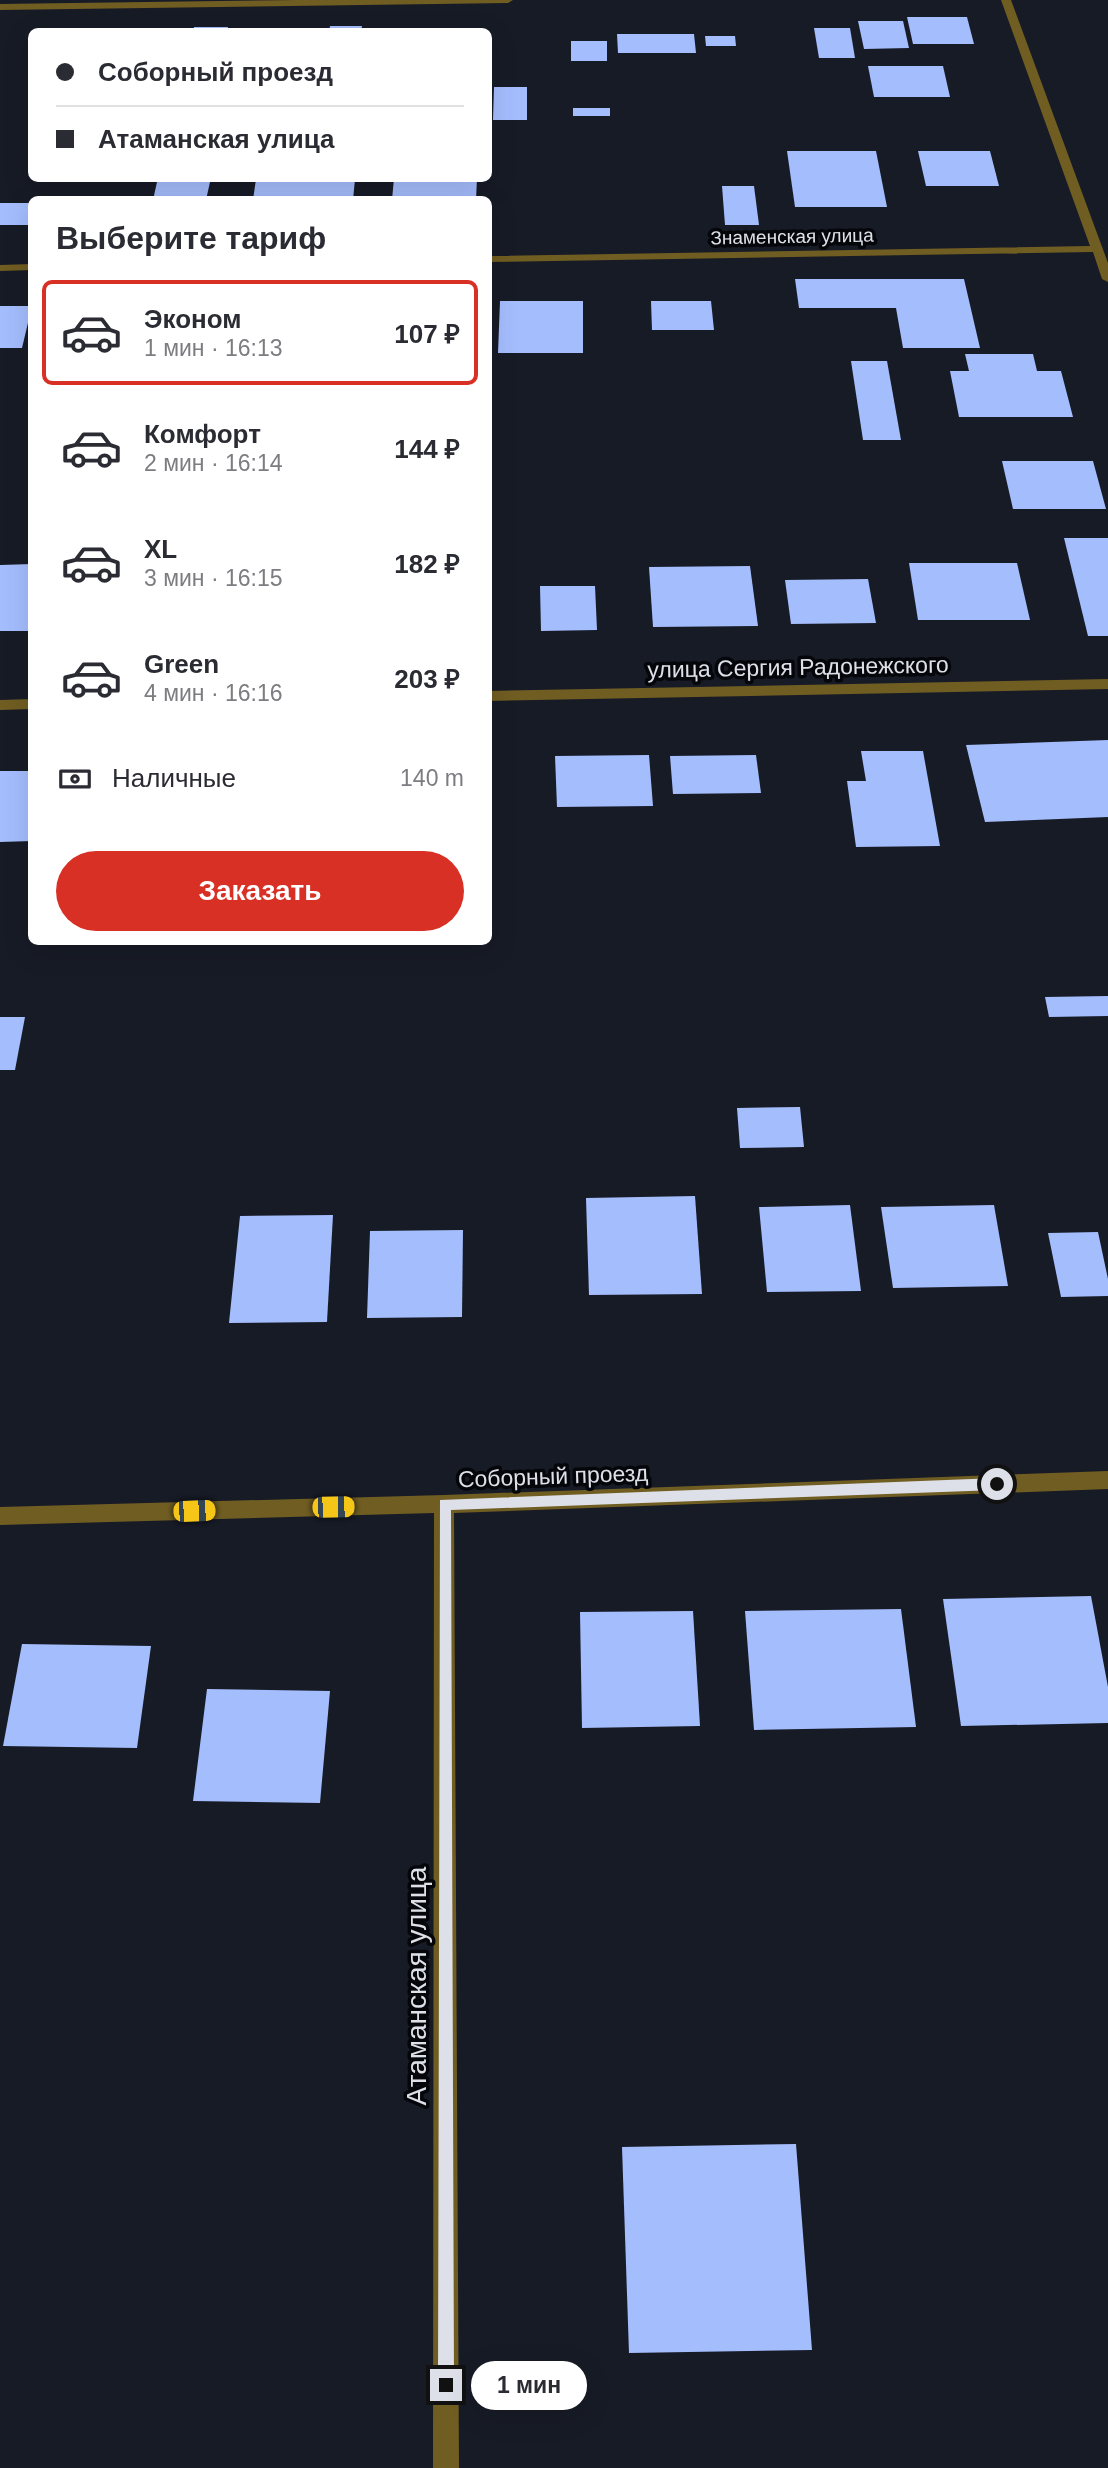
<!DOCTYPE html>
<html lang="ru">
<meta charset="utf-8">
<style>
:root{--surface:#fff;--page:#f7f7f7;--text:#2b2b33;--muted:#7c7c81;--line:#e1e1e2;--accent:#d93025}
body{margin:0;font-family:Helvetica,sans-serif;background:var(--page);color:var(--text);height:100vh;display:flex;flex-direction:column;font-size:26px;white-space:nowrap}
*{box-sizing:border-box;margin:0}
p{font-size:23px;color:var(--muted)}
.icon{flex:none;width:38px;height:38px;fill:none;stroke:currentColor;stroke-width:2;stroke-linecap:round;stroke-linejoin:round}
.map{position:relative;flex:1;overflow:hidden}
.sheet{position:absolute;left:28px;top:196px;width:464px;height:749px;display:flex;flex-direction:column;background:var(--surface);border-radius:10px;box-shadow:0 7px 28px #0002}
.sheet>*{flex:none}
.banner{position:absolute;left:28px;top:28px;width:464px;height:154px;border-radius:10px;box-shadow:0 7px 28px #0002;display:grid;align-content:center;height:154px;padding:0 28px;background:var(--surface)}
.end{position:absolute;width:32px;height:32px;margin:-16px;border:9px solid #dde0e8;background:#111;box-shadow:0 0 0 4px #111}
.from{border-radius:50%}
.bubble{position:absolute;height:49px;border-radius:24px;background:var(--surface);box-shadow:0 7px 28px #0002;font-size:23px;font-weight:700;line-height:49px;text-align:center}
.car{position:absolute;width:21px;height:42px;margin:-21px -10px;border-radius:9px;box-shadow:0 0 5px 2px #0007;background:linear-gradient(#f5c518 24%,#345 0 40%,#f5c518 0 76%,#345 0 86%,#f5c518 0)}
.banner b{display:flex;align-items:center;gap:24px;height:66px;font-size:26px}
.banner b+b{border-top:2px solid var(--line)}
.banner i{width:18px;height:18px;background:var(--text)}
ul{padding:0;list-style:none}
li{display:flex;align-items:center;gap:21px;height:105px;margin:0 14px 10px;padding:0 14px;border:4px solid transparent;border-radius:10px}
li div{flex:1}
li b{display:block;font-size:26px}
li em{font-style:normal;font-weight:700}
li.on{border-color:var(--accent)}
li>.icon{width:63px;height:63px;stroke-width:1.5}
h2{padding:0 28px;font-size:32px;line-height:84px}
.pay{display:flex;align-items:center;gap:18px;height:77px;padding:0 28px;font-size:26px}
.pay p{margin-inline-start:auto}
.primary-button{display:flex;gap:14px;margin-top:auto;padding:14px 28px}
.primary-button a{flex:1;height:80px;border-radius:42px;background:var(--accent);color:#fff;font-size:28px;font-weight:700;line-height:80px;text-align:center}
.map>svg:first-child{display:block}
.building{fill:#a4bdfd}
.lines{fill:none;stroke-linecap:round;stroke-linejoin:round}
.minor{fill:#705d22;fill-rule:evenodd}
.route{fill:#dde0e8}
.labels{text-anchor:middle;stroke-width:7;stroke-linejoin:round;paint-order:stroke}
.far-street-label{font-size:19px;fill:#dde0e8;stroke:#05060a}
.street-label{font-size:23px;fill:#dde0e8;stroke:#05060a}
.near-street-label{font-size:28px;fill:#dde0e8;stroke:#05060a}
</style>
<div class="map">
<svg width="1108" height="2468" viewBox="0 0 1108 2468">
<rect width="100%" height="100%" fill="#171b26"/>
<!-- building -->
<g class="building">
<polygon points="907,17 967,17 974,44 913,44"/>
<polygon points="858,21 903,21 909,48 864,49"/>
<polygon points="330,26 362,26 361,32 329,32"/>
<polygon points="194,27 228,27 227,32 193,32"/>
<polygon points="814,28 850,28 855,58 819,58"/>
<polygon points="617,34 694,34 696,53 618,53"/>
<polygon points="705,36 735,36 736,46 706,46"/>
<rect x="571" y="41" width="36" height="20"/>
<polygon points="868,66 943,66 950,97 874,97"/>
<polygon points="494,87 527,87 527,120 493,120"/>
<rect x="573" y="108" width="37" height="8"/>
<polygon points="787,151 876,151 887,207 795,207"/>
<polygon points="918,151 990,151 999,186 926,186"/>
<polygon points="394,178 477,178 476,200 392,200"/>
<polygon points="256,179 355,179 353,200 253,200"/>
<polygon points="157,182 210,182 206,200 153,200"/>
<polygon points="722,186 754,186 759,225 725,225"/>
<rect x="0" y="203" width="32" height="22"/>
<polygon points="795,279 964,279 980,348 903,348 896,308 799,308"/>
<polygon points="500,301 583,301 583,353 498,353"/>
<polygon points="651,301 711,301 714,330 652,330"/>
<polygon points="0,306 32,306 22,348 0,348"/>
<polygon points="965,354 1033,354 1037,371 1061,371 1073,417 959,417 950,371 969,371"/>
<polygon points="851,361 887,361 901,440 863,440"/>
<polygon points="1002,461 1093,461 1106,509 1013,509"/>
<polygon points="1064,538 1108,538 1108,636 1088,636"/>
<polygon points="909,563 1017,563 1030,620 918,620"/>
<polygon points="32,564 32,631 0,631 0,565"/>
<polygon points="750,566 758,626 653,627 649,567"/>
<polygon points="868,579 876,623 791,624 785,580"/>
<polygon points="540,586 595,586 597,630 541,631"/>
<polygon points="1108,740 1108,817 985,822 966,745"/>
<polygon points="861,751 923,751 940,846 856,847 847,781 866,781"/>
<polygon points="649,755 653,806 557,807 555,756"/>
<polygon points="756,755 761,793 673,794 670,756"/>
<polygon points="0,771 32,771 32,841 0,842"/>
<polygon points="1108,996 1108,1016 1049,1017 1045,997"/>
<polygon points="0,1017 25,1017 15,1070 0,1070"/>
<polygon points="800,1107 804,1147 740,1148 737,1108"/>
<polygon points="695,1196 702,1294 589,1295 586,1198"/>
<polygon points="850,1205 861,1291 767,1292 759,1207"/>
<polygon points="994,1205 1008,1286 893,1288 881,1207"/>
<polygon points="333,1215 327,1322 229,1323 240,1216"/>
<polygon points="463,1230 462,1317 367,1318 370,1231"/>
<polygon points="1098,1232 1108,1279 1108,1296 1061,1297 1048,1233"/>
<polygon points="1091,1596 1108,1687 1108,1723 961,1726 943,1599"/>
<polygon points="901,1609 916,1727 754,1730 745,1611"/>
<polygon points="693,1611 700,1726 582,1728 580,1612"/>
<polygon points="22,1644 151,1646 137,1748 3,1746"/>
<polygon points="207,1689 330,1691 320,1803 193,1801"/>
<polygon points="796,2144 812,2350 629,2353 622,2147"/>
</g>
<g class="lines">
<!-- minor -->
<g class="minor">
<polygon points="297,0 513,0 508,3 0,10 0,4"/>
<polygon points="1001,0 1011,0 1108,263 1108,282 1102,279 1093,252 488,262 488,256 1090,246"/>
<polygon points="32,264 32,270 0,271 0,265"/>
<polygon points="1108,679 1108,689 488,701 488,691"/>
<polygon points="32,699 32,709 0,710 0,700"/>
<polygon points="1108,1471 1108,1489 454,1513 459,2468 433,2468 434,1513 0,1525 0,1507 444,1495"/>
</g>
</g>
<!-- route -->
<polygon class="route" points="997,1478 1004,1484 997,1490 451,1510 454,2385 452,2391 446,2393 440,2391 438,2385 440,1500"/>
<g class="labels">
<!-- far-street labels -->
<g class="far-street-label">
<text transform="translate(792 236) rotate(-1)" y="7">Знаменская улица</text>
</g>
<!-- street labels -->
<g class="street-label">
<text transform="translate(798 667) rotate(-1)" y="8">улица Сергия Радонежского</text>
<text transform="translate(553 1476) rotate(-2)" y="8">Соборный проезд</text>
</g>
<!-- near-street labels -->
<g class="near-street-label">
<text transform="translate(416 1986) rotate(-90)" y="10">Атаманская улица</text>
</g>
</g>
</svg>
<i class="end from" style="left:997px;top:1484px"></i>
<i class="end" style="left:446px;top:2385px"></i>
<div class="bubble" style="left:471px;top:2361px;width:116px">1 мин</div>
<i class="car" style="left:333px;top:1507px;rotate:89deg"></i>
<i class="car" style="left:194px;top:1511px;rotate:88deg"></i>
<div class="banner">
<b><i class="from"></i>Соборный проезд</b>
<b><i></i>Атаманская улица</b>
</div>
<section class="sheet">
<h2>Выберите тариф</h2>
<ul>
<li class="on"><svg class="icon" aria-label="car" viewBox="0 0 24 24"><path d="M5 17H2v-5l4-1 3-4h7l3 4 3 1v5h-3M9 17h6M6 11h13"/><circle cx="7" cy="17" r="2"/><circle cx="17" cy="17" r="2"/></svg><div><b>Эконом</b><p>1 мин · 16:13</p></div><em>107 ₽</em></li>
<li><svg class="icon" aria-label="car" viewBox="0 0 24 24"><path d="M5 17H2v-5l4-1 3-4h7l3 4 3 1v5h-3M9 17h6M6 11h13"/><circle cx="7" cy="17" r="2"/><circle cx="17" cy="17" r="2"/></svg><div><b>Комфорт</b><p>2 мин · 16:14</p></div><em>144 ₽</em></li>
<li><svg class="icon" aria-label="car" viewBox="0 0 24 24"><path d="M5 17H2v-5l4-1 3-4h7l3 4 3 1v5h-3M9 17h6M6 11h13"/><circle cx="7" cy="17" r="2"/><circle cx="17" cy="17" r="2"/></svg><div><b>XL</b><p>3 мин · 16:15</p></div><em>182 ₽</em></li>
<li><svg class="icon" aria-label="car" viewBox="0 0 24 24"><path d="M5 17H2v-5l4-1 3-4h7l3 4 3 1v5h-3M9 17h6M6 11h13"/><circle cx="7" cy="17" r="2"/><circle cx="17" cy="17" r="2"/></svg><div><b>Green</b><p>4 мин · 16:16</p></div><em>203 ₽</em></li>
</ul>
<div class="pay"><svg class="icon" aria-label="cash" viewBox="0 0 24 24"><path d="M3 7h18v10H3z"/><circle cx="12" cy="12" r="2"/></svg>Наличные<p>140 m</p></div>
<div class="primary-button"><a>Заказать</a></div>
</section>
</div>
